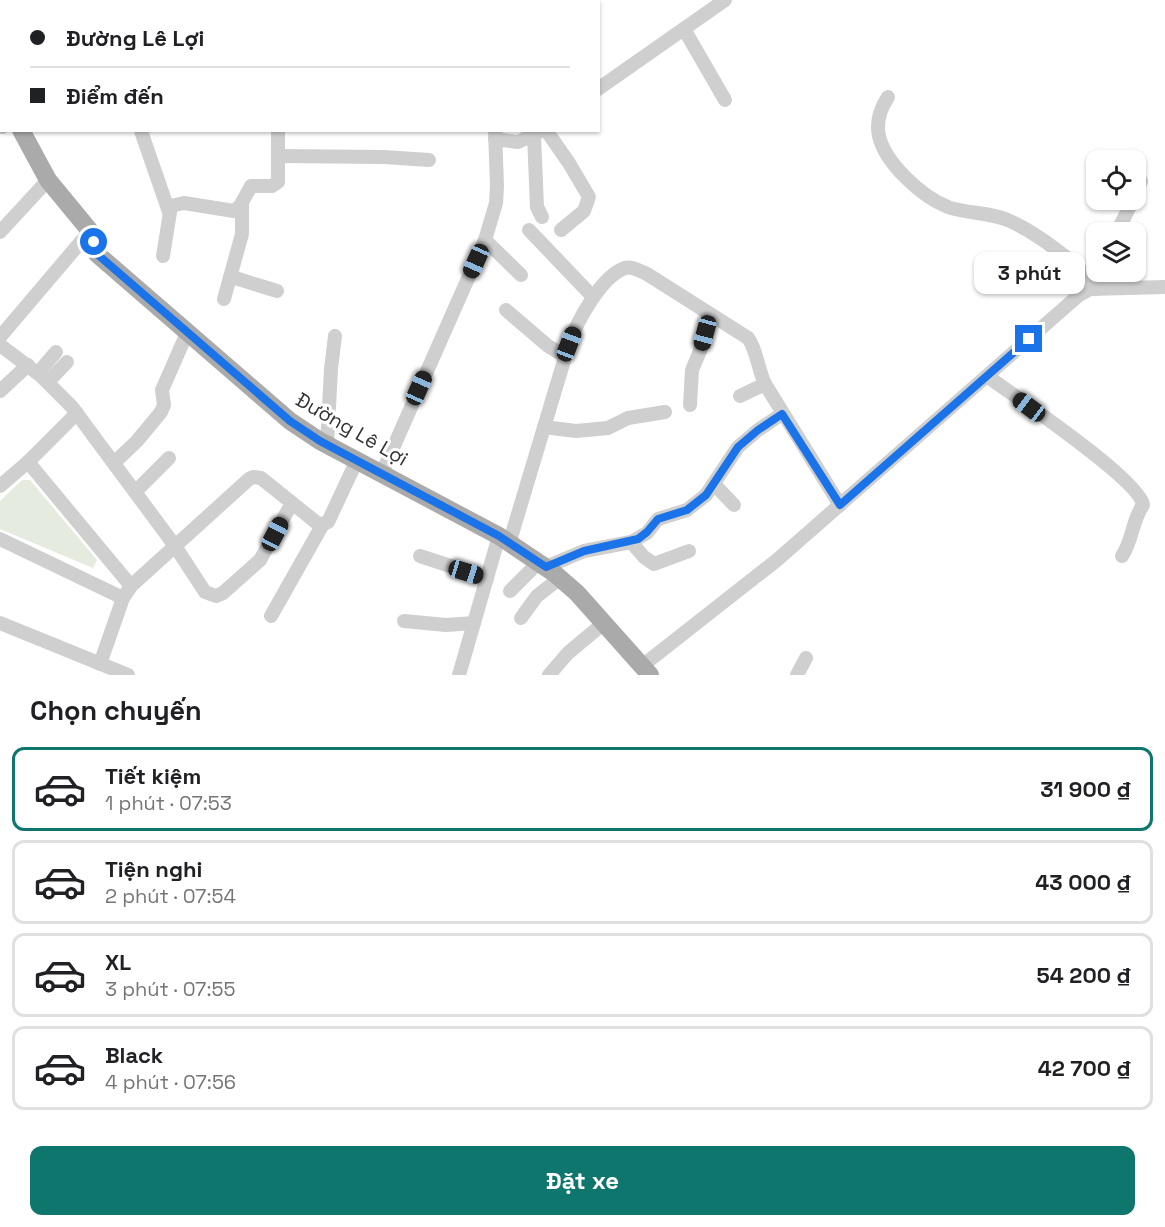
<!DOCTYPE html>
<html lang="vi">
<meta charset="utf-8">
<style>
:root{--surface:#fff;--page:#f6f6f6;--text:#202124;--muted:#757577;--line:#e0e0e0;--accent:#0f766e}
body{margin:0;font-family:"Space Grotesk",sans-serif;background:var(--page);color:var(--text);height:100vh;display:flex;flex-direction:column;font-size:22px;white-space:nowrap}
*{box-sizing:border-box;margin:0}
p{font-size:20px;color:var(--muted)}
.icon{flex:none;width:33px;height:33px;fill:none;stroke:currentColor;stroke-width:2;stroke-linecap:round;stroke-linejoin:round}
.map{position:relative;height:675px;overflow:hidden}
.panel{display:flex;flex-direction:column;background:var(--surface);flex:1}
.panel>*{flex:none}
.top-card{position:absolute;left:0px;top:0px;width:600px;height:132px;box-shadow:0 2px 4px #0004;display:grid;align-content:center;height:132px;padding:0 30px;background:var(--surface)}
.tools{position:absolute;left:1086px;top:150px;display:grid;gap:12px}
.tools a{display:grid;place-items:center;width:60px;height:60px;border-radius:12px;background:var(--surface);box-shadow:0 2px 4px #0004;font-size:30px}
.end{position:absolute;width:27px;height:27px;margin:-14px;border:8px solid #1a73e8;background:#fff;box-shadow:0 0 0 3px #fff}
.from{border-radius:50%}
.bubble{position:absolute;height:42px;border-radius:12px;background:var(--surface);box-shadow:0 2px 4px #0004;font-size:20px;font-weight:700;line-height:42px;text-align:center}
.car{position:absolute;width:18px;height:36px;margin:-18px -9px;border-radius:8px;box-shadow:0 0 4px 2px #0007;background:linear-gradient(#222 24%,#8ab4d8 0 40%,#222 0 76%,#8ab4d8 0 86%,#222 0)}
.top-card b{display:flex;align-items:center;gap:21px;height:57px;font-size:22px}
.top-card b+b{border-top:2px solid var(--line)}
.top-card i{width:15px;height:15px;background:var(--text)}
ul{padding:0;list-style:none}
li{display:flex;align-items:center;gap:18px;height:84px;margin:0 12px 9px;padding:0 18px;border:3px solid var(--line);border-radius:12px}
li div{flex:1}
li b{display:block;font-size:22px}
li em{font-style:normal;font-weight:700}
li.current{border-color:var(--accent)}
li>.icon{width:54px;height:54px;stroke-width:1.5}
h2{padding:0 30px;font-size:27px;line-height:72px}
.action{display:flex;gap:12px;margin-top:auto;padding:12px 30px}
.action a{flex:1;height:69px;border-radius:12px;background:var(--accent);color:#fff;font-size:24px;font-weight:700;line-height:69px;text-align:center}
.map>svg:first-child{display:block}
.green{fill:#e5ebde}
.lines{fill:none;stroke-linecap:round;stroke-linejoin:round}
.minor{stroke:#cfcfcf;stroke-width:14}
.major{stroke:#aaa;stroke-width:18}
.route{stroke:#1a73e8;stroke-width:8}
.labels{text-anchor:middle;stroke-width:6;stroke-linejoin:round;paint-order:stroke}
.street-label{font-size:20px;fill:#323232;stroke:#fff}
</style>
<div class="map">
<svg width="1165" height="675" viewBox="0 0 1165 675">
<rect width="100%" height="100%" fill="#fff"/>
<!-- green -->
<polygon class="green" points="22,480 30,480 97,560 93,568 0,529 0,501"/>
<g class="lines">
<!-- minor -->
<g class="minor">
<polyline points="81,0 82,2"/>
<polyline points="493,0 493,2"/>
<polyline points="298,2 299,0"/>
<polyline points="415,2 418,0"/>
<polyline points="684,29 725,100"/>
<polyline points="0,50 2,48"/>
<polyline points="598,89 725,0"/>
<path d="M888 97C880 109 876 122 879 136 885 163 922 197 948 207 968 214 991 212 1010 221 1034 232 1084 266 1096 289"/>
<polyline points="0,127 2,127"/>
<polyline points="546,130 569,163 589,197 584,211 561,230"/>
<polyline points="141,131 169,212"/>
<polyline points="534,135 537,207 542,217"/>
<polyline points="495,139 518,142 539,132"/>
<polyline points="279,156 384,157 429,160"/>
<polyline points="1136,193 1141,181"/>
<polyline points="529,230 593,297"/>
<polyline points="0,232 48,180"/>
<polyline points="1117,232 1133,200"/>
<polyline points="485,240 521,275"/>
<polyline points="163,256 171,206 184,203 234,211 240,206 251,186 272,186 278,182 278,130"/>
<polyline points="232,277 277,291"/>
<polyline points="224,299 242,234 242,203"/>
<polyline points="506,310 548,346 565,356"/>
<polyline points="0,337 90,231"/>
<polyline points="0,345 41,376 72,407 175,546 205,592 216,596 223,593 260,560 292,503"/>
<polyline points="38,373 56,352"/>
<path d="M987 376C1013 395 1140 480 1143 505 1132 520 1133 540 1122 556"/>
<polyline points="48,382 67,362"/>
<polyline points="0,391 28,365"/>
<polyline points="740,396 765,384"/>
<polyline points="690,405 692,370 700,351 709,314"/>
<polyline points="544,427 576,431 608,428 628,418 665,412"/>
<polyline points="327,445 331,369 335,336"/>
<polyline points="28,462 131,586"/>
<polyline points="115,462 137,441 161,412 164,405 162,390 187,333"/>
<polyline points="382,473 485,240 496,203 497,186 495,130"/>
<polyline points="714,484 734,505"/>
<polyline points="0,486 28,462 77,413"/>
<polyline points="136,491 169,458"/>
<polyline points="0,539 123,598"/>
<polyline points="631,542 644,557 654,564 689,551"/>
<path d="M509 544 569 344C577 322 601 276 625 268 632 266 640 271 647 274L748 338C757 350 758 370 765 384L840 505"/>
<polyline points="420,556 487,578"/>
<polyline points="546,567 584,551 631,542 647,533 658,519 687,510 706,495 738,447 758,430 782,414"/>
<polyline points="510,591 539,562"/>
<polyline points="271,616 323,524 328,522 357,460"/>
<polyline points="521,618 537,596 560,578"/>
<polyline points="404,621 446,625 474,623"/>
<polyline points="0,623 128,675"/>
<polyline points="100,664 123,598 131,586 249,479 253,477 261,478 317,523 323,524"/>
<polyline points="642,666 777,560 1079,295 1090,289 1165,287"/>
<polyline points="459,675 499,536"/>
<polyline points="549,675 568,653 604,623"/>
<polyline points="797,675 806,658"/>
</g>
<!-- major -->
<g class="major">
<polyline points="0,93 2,96"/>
<polyline points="21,130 48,180 90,231 97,254 290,421 320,441 499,536 554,573 577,593 650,675"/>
</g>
</g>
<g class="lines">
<!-- route -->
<polyline class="route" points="94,242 97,254 290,421 320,441 499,536 546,567 584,551 638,539 647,532 658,519 687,510 706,495 738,447 758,430 782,414 840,505 1029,339"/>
</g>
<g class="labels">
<!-- street labels -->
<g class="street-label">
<text transform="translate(352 429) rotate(30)" y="7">Đường Lê Lợi</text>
</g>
</g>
</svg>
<div class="tools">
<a><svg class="icon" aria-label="locate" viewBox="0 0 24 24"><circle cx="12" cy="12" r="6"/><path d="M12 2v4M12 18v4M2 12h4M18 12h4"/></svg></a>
<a><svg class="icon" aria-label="layers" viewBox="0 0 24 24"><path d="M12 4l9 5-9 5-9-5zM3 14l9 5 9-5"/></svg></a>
</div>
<i class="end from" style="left:94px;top:242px"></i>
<i class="end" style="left:1029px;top:339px"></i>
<div class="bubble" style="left:974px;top:252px;width:111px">3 phút</div>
<i class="car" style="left:476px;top:261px;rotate:204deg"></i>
<i class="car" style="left:705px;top:333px;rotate:195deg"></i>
<i class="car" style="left:569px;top:344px;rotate:21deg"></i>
<i class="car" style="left:419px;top:388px;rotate:24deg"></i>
<i class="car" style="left:1029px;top:407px;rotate:307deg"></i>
<i class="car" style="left:275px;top:534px;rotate:28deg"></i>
<i class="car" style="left:466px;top:572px;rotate:107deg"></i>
<div class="top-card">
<b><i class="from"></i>Đường Lê Lợi</b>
<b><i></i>Điểm đến</b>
</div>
</div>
<section class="panel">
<h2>Chọn chuyến</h2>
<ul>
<li class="current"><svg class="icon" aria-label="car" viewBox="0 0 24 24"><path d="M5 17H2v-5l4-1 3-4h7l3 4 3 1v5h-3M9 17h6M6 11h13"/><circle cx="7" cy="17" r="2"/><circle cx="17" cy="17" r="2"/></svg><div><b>Tiết kiệm</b><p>1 phút · 07:53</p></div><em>31 900 ₫</em></li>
<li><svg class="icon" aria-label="car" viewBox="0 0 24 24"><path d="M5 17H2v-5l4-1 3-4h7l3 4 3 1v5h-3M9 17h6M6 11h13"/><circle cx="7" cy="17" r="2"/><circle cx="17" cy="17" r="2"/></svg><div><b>Tiện nghi</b><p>2 phút · 07:54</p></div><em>43 000 ₫</em></li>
<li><svg class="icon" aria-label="car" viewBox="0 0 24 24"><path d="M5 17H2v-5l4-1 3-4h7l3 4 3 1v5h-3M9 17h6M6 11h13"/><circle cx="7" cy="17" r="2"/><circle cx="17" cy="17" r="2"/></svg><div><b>XL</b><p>3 phút · 07:55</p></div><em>54 200 ₫</em></li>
<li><svg class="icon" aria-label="car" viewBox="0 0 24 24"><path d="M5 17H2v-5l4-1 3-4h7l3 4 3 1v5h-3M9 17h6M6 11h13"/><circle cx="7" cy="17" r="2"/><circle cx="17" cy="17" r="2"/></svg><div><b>Black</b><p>4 phút · 07:56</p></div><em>42 700 ₫</em></li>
</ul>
<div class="action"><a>Đặt xe</a></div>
</section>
